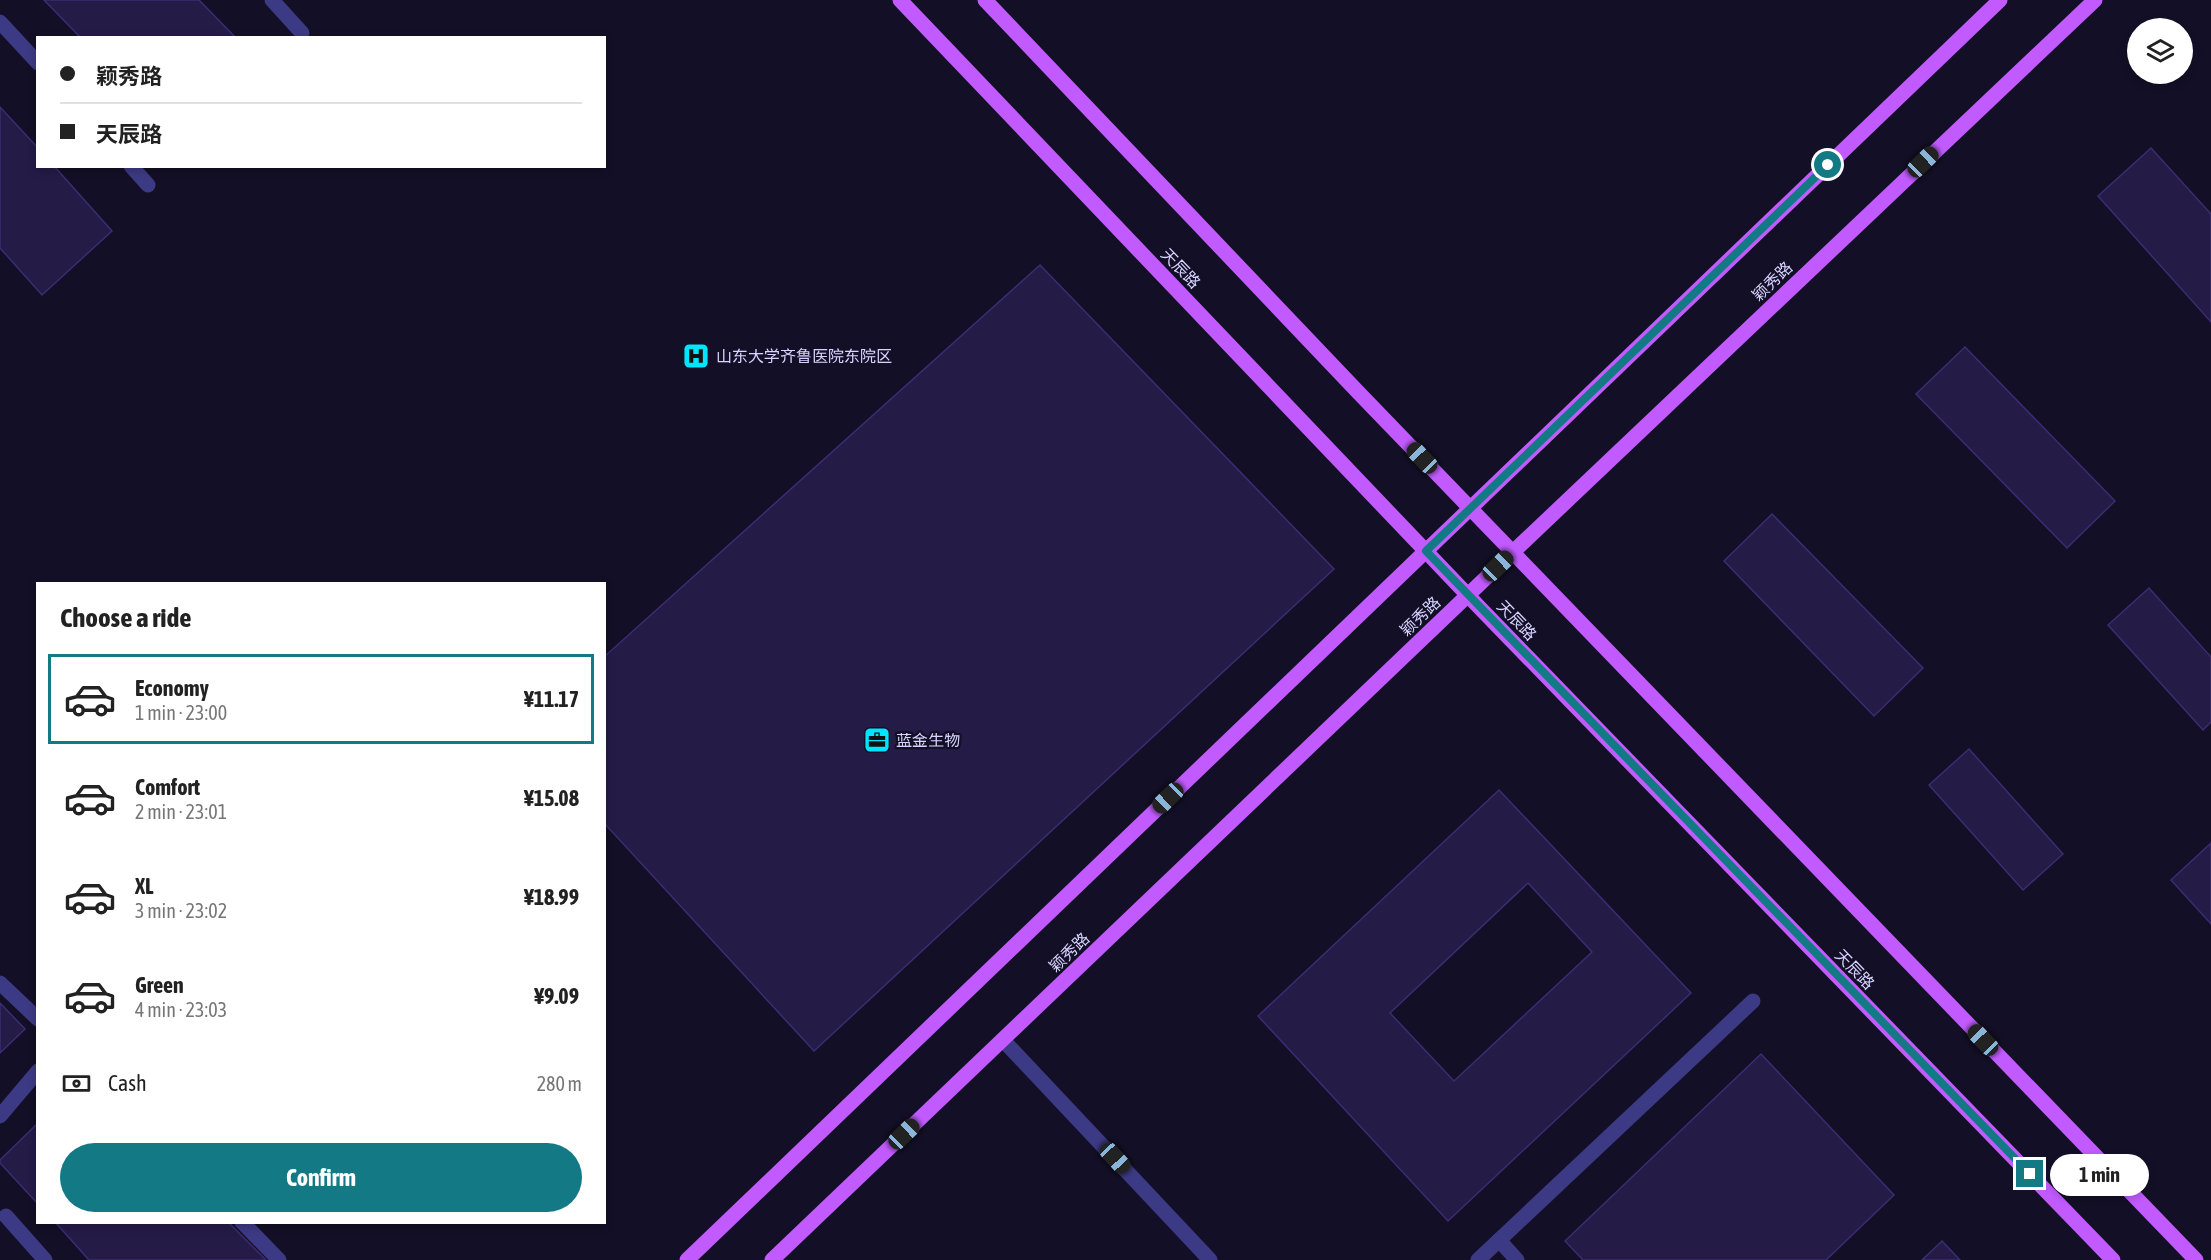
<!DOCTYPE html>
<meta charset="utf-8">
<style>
:root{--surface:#fff;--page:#f2f2f2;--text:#222;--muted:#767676;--line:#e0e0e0;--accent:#137a85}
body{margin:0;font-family:"Asap Condensed","Noto Sans SC",sans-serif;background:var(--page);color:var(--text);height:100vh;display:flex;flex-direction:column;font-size:22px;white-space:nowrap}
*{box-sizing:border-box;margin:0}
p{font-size:20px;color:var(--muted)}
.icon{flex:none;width:33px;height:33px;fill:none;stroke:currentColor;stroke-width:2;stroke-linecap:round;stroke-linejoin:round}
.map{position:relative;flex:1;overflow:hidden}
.panel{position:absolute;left:36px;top:582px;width:570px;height:642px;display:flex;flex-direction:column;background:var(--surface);border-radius:0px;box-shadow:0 3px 9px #0003}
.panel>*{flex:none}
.hud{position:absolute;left:36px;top:36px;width:570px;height:132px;border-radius:0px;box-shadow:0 3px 9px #0003;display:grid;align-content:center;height:132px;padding:0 24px;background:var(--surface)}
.controls{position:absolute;left:2127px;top:18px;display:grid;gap:12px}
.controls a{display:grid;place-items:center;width:66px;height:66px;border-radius:50%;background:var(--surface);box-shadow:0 3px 9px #0003;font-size:30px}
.end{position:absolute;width:27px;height:27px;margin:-14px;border:8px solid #137a85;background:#fff;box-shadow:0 0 0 3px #fff}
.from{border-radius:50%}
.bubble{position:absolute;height:42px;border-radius:21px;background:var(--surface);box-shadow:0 3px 9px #0003;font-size:20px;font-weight:700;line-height:42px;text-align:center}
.car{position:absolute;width:18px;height:36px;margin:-18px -9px;border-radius:8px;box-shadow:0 0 4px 2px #0007;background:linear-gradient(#222 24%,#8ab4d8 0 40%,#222 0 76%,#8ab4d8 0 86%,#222 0)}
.hud b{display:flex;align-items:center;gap:21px;height:57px;font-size:22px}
.hud b+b{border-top:2px solid var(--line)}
.hud i{width:15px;height:15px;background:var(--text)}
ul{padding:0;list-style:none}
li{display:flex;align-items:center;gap:18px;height:90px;margin:0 12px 9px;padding:0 12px;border:3px solid transparent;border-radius:0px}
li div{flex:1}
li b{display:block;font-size:22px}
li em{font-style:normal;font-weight:700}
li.selected{border-color:var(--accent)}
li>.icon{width:54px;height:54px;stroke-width:1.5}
h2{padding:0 24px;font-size:27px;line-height:72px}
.pay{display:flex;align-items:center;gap:15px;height:66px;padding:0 24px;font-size:22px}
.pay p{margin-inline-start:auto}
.primary-button{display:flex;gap:12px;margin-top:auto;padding:12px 24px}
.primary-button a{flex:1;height:69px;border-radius:36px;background:var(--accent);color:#fff;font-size:24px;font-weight:700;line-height:69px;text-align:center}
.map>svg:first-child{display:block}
.building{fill:#241b47;stroke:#3b2d73;stroke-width:1.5;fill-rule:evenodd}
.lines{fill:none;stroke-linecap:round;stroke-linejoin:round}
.minor{stroke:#3d3a85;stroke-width:15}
.major{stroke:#c25bff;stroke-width:15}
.route{stroke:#137a85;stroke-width:8}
.labels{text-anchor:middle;stroke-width:4.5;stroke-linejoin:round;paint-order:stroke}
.street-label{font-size:16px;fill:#d9d4ff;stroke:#130f26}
.poi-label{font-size:16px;fill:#d9d4ff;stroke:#130f26;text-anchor:start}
</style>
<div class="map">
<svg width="2211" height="1260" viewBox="0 0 2211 1260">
<rect width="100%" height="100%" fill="#130f26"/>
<!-- building -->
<g class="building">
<polygon points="44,0 199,0 236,38 81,38"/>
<polygon points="0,107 38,148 38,166 54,166 112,231 42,295 0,248"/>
<polygon points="2151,148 2211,214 2211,322 2098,196"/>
<polygon points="1040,265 1334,569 814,1051 604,823 604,657"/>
<polygon points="1965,347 2115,501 2067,548 1916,394"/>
<polygon points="1772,514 1923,668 1874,716 1724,561"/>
<polygon points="2149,588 2211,657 2211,722 2203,730 2108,625"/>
<polygon points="1969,749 2063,854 2023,890 1929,785"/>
<path d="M1499 790 1691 993 1448 1221 1258 1016ZM1528 883 1592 952 1454 1081 1390 1013Z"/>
<polygon points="2211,843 2211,924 2171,880"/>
<polygon points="0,1003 25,1029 0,1053"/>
<polygon points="1761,1054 1894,1195 1826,1260 1583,1260 1565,1241"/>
<polygon points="38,1123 38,1204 0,1163 0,1160"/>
<polygon points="55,1222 228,1222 266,1260 89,1260"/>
<polygon points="1942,1241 1960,1260 1922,1260"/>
</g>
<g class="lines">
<!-- minor -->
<g class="minor">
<polyline points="272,0 302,33"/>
<polyline points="0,22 38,63"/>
<polyline points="131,166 148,185"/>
<polyline points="0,983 38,1019"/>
<polyline points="1003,1040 1210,1260"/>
<polyline points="0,1116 38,1071"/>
<polyline points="6,1216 45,1260"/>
<polyline points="242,1222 279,1260"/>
<polyline points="1499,1240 1517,1260"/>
<polyline points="1478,1260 1753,1001"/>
</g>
<!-- major -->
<g class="major">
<polyline points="900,0 1480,608 2113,1260"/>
<polyline points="985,0 1357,391 2196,1260"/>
<polyline points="687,1260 2000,0"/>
<polyline points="772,1260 1513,552 2095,0"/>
</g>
</g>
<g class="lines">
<!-- route -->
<polyline class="route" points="1828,165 1426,551 2030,1174"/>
</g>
<!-- icons -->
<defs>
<symbol id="hospital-square" viewBox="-11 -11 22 22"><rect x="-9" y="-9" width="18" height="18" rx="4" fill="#00e5ff" stroke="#130f26"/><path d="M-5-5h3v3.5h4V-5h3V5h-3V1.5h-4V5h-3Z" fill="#111"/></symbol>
<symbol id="office-square" viewBox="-11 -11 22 22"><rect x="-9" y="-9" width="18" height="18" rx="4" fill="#00e5ff" stroke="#130f26"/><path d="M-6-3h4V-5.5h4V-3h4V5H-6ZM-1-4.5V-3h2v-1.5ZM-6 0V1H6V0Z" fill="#111"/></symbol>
</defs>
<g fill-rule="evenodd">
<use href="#hospital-square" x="681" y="341" width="30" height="30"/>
<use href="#office-square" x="862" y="725" width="30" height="30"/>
</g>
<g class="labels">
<!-- street labels -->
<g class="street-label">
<text transform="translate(1181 268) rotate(46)" y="6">天辰路</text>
<text transform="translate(1772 281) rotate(-44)" y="6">颖秀路</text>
<text transform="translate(1420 616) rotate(-44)" y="6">颖秀路</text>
<text transform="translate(1517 620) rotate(46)" y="6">天辰路</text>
<text transform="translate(1069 952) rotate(-44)" y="6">颖秀路</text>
<text transform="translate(1855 969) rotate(46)" y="6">天辰路</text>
</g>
<!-- poi labels -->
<g class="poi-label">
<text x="716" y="362">山东大学齐鲁医院东院区</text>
<text x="896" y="746">蓝金生物</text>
</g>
</g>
</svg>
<div class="controls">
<a><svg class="icon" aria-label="layers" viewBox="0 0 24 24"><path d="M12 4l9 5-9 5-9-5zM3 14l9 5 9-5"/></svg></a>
</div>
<i class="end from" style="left:1828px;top:165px"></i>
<i class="end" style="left:2030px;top:1174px"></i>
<div class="bubble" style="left:2050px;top:1154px;width:99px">1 min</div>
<i class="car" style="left:1923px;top:162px;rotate:46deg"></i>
<i class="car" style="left:1422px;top:458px;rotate:316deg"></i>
<i class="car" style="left:1498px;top:566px;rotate:46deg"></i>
<i class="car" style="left:1168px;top:798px;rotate:226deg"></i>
<i class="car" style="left:1983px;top:1040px;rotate:316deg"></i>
<i class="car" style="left:904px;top:1134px;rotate:46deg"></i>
<i class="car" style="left:1115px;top:1158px;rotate:137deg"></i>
<div class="hud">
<b><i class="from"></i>颖秀路</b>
<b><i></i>天辰路</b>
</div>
<section class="panel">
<h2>Choose a ride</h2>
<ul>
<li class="selected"><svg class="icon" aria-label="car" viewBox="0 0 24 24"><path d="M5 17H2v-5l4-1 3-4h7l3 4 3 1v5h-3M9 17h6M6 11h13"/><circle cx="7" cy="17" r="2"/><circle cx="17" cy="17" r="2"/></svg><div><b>Economy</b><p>1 min · 23:00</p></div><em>¥11.17</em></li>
<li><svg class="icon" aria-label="car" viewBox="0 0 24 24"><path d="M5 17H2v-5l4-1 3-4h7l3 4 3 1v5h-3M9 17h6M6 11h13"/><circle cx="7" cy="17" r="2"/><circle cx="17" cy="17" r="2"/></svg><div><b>Comfort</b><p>2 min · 23:01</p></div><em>¥15.08</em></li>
<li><svg class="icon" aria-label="car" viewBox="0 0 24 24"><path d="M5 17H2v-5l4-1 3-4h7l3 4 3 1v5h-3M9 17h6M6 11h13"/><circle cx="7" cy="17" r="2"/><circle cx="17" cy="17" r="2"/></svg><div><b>XL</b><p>3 min · 23:02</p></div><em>¥18.99</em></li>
<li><svg class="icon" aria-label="car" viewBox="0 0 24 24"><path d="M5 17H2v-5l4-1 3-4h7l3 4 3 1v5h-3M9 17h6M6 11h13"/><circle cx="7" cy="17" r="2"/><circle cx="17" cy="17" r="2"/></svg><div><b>Green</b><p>4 min · 23:03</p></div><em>¥9.09</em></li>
</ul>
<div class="pay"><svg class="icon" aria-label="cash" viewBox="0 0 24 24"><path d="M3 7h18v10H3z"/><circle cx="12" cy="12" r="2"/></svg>Cash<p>280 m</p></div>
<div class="primary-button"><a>Confirm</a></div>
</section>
</div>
